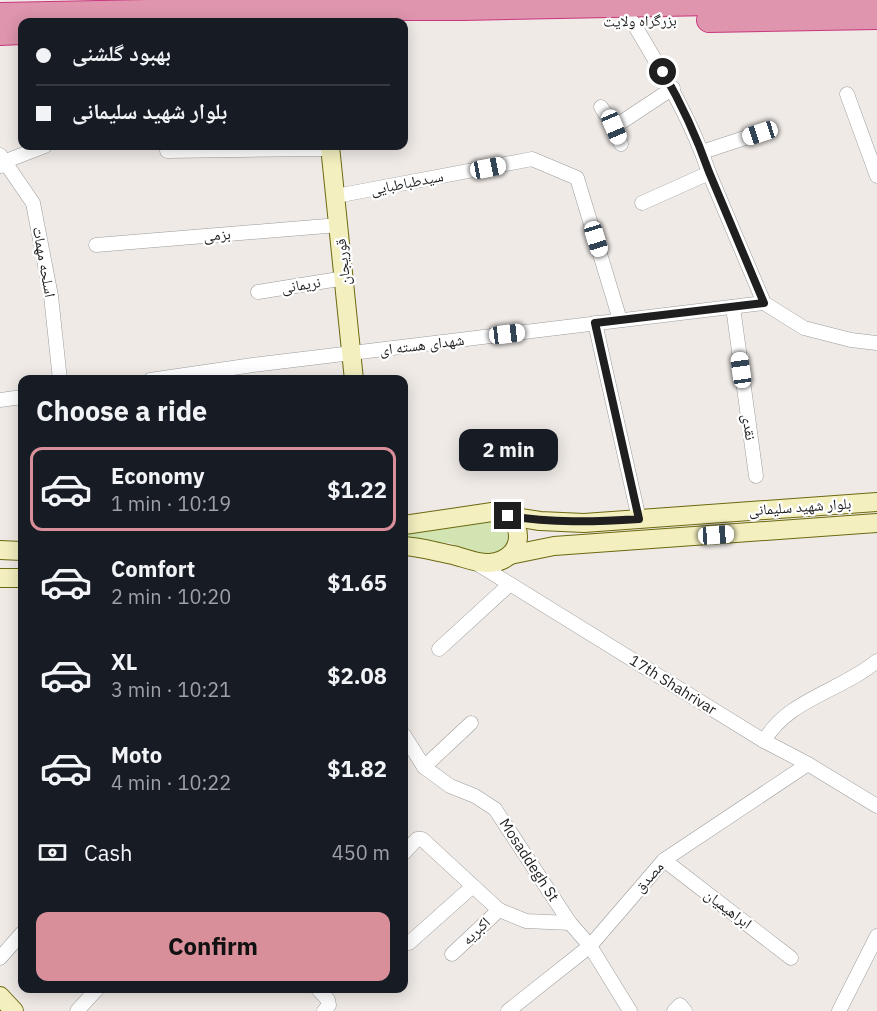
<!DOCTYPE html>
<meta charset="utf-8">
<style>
:root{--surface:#171b24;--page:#242831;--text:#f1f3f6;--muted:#9ea1a6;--line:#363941;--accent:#d88f9a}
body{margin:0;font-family:"IBM Plex Sans","Noto Naskh Arabic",sans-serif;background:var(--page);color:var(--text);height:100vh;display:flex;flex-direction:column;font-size:22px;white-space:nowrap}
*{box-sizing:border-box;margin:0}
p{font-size:20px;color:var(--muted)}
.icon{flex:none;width:33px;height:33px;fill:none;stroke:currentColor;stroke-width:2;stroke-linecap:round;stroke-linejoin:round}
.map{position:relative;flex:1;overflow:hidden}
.sheet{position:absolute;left:18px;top:375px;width:390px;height:618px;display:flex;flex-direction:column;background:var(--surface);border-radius:12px;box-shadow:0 3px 15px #0003}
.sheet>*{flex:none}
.top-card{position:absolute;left:18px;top:18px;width:390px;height:132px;border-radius:12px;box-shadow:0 3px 15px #0003;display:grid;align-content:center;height:132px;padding:0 18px;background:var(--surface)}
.end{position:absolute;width:27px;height:27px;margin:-14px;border:8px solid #1f1f1f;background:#fff;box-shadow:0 0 0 3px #fff}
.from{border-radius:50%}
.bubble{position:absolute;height:42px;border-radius:12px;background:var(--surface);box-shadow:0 3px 15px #0003;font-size:20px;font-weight:700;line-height:42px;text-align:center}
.car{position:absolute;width:18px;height:36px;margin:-18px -9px;border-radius:8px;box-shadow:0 0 4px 2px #0007;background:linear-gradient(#fff 24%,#345 0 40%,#fff 0 76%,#345 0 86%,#fff 0)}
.top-card b{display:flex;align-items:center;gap:21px;height:57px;font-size:22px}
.top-card b+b{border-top:2px solid var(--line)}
.top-card i{width:15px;height:15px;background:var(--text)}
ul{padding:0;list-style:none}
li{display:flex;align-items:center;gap:18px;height:84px;margin:0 12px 9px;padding:0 6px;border:3px solid transparent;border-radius:12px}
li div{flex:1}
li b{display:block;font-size:22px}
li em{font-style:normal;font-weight:700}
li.current{border-color:var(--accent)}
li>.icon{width:54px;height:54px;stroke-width:1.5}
h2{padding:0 18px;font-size:27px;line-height:72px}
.pay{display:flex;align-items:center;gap:15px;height:66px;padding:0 18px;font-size:22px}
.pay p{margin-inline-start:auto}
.primary-button{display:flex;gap:12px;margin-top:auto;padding:12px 18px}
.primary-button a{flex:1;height:69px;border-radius:12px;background:var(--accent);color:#111;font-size:24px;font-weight:700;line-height:69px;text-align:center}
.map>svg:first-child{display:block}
.grass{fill:#d1e4b1}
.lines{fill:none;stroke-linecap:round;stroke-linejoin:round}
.street-casing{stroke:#9c9c9c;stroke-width:15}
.secondary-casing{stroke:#6c6910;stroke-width:20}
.highway-casing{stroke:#c9367d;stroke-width:26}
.street{stroke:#fff;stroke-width:14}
.secondary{stroke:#f3efbf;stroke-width:18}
.highway{stroke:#de95ad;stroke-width:24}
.highway-bridge-casing{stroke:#c9367d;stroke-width:26;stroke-linecap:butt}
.highway-bridge{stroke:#de95ad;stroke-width:24}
.route{stroke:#1f1f1f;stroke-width:8}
.labels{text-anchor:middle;stroke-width:4.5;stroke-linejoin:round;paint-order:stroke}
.street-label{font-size:15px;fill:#1f1f1f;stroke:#fff}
</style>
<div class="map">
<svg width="877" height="1011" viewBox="0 0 877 1011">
<rect width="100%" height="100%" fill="#efeae6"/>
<!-- grass -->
<path class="grass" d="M501 521C512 536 510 543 496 556H480L450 543 404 541V529Z"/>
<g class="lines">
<defs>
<g id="street">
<path d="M632 21C661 70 691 118 709 173L764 303"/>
<polyline points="847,94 877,176"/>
<polyline points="601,107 614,127 621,144"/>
<polyline points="614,127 673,88"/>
<polyline points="167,151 321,149"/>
<polyline points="702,152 760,133"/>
<polyline points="0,155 33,203 51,296 60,380"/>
<polyline points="1,166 6,161 45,146"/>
<polyline points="336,196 532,159 577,178 620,320"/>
<polyline points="642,203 709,173"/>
<polyline points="96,245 339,225"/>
<polyline points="258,292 345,278"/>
<polyline points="733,307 756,476"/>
<polyline points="595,323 639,519"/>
<polyline points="150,380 253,365 764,303 804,328 851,340 877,343"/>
<polyline points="0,400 22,397"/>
<polyline points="476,563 764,741 808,764 877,806"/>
<polyline points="439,649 510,584"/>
<polyline points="404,735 424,767 450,786 475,796 495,809 570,923 590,946 630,1011"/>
<path d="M764 741C788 699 841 691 877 661"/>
<polyline points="424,767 471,723"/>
<polyline points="404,853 417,839 422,839 499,910"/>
<polyline points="664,860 791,958"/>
<polyline points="409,943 473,886"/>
<polyline points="452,954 499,910 526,921 570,923"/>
<polyline points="0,958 22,933"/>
<polyline points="317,988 328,1000 329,1005 324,1011"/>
<polyline points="77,1011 98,988"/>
<polyline points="508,1011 590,946 664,860 808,764"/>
<polyline points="674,1011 680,1005 685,1011"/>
<polyline points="839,1011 877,936"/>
</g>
<g id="secondary">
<polyline points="330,146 354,380"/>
<polyline points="508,516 540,521 584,523 877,502"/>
<path d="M404 525 492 512C528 515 526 560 490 563 478 564 465 558 453 555 437 552 420 547 404 546"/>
<polyline points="0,550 22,551"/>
<polyline points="510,555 554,546 877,523"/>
<polyline points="0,578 22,578"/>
<polyline points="0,996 14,1011"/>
</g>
<g id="highway">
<polyline points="346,8 463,8 872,0"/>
<polyline points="0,15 295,9"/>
<polyline points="709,20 877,17"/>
<polyline points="0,33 22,32"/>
</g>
</defs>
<!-- street casing -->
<use href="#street" class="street-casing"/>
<!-- secondary casing -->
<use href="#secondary" class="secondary-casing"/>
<!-- highway casing -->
<use href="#highway" class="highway-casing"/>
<!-- street -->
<use href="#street" class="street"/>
<!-- secondary -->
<use href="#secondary" class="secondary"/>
<!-- highway -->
<use href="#highway" class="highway"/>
<defs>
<polyline id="highway-bridge" points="295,9 346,8"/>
</defs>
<!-- highway-bridge casing -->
<use href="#highway-bridge" class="highway-bridge-casing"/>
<!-- highway-bridge -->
<use href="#highway-bridge" class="highway-bridge"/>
</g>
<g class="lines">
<!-- route -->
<path class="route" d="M508 516C552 523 594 522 639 519L595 323 764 303 709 172C697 138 681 103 663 72"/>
</g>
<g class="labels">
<!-- street labels -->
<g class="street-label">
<text transform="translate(640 21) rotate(-1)" y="5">بزرگراه ولایت</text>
<text transform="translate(407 183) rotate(-11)" y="5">سیدطباطبایی</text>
<text transform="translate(217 235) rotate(-5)" y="5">بزمی</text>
<text transform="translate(44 262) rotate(80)" y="5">اسلحه مهمات</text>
<text transform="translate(343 262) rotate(-96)" y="5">قوریجان</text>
<text transform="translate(301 285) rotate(-9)" y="5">نریمانی</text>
<text transform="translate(422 345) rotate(-7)" y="5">شهدای هسته ای</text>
<text transform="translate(749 427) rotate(82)" y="5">نقدی</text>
<text transform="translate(800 507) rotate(-4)" y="5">بلوار شهید سلیمانی</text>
<text transform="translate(673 685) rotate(32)" y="5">17th Shahrivar</text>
<text transform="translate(529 860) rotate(57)" y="5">Mosaddegh St</text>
<text transform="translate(649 877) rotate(-48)" y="5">مصدق</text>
<text transform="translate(728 909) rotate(37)" y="5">ابراهیمیان</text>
<text transform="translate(476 931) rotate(-44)" y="5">اکبریه</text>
</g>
</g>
</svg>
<i class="end from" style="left:663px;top:72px"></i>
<i class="end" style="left:508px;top:516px"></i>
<div class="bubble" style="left:459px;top:429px;width:99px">2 min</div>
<i class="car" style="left:614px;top:127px;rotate:157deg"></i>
<i class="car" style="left:760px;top:133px;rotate:252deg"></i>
<i class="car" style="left:488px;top:168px;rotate:79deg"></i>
<i class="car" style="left:596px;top:239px;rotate:163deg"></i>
<i class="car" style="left:507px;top:334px;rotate:83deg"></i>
<i class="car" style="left:741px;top:370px;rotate:352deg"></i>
<i class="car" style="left:716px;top:535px;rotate:86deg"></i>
<div class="top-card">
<b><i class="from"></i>بهبود گلشنی</b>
<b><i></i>بلوار شهید سلیمانی</b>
</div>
<section class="sheet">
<h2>Choose a ride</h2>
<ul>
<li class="current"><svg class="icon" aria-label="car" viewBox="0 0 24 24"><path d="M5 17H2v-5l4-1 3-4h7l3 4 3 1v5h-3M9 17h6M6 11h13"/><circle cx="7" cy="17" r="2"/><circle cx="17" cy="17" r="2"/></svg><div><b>Economy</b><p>1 min · 10:19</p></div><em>$1.22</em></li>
<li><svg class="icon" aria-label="car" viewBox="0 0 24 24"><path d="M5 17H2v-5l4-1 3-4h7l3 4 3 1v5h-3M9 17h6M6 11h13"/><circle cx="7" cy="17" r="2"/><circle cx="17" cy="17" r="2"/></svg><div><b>Comfort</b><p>2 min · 10:20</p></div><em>$1.65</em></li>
<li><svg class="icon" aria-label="car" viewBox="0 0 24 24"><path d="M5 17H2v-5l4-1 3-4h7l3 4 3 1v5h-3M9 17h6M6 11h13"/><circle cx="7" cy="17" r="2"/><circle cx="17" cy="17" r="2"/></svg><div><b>XL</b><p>3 min · 10:21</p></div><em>$2.08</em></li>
<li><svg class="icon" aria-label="car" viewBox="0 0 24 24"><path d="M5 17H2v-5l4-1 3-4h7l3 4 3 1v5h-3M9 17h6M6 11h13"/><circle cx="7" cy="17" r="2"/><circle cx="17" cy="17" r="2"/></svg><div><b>Moto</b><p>4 min · 10:22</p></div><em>$1.82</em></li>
</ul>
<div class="pay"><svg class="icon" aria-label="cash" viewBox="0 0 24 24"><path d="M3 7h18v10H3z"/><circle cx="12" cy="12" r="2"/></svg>Cash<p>450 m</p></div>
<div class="primary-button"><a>Confirm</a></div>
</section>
</div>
